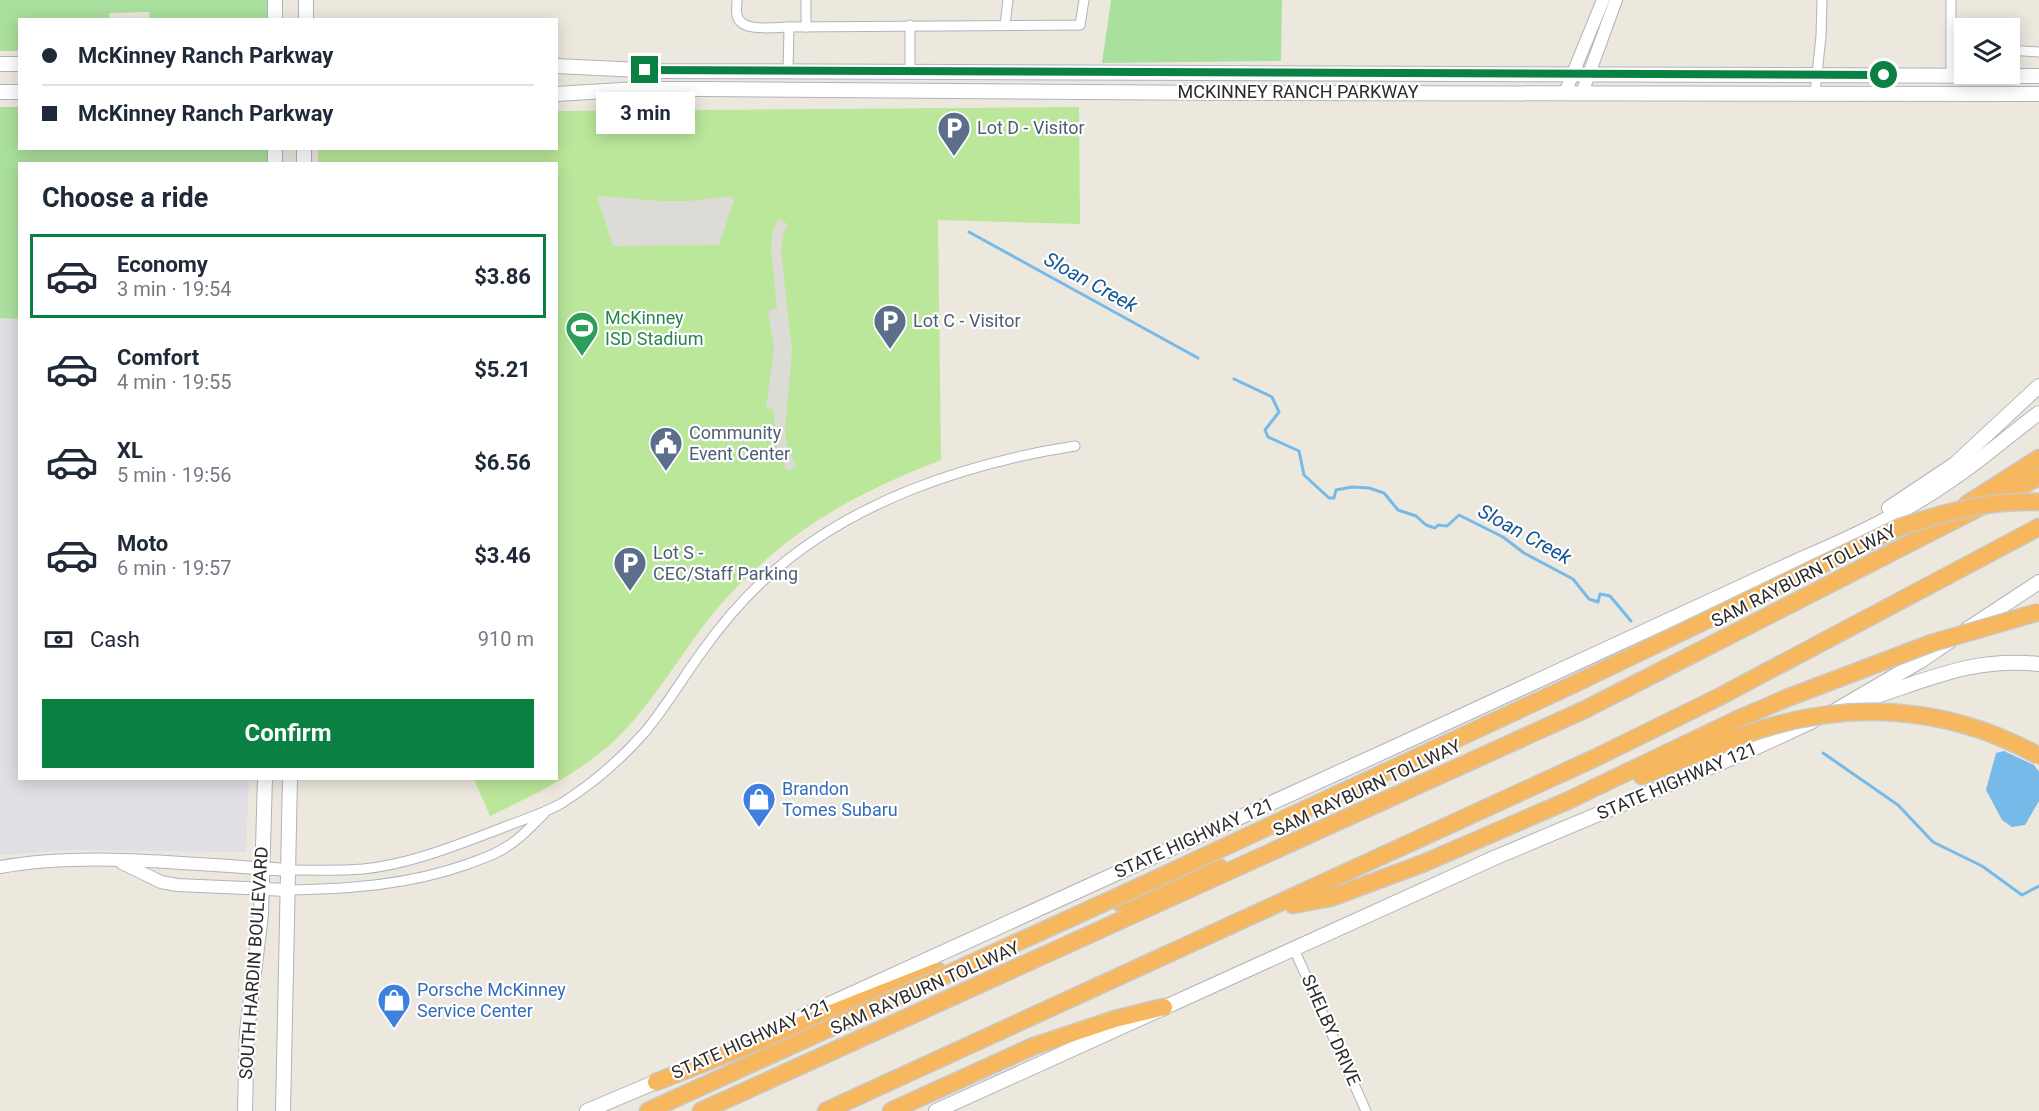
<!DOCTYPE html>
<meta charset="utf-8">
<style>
:root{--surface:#fff;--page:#f6f6f7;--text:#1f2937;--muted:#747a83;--line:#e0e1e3;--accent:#0b8043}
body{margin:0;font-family:Roboto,sans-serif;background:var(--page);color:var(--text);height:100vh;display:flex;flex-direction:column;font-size:22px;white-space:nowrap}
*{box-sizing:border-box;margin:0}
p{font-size:20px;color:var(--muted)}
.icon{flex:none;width:33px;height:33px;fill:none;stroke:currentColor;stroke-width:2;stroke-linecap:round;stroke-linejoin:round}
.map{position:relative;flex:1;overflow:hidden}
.sheet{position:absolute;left:18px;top:162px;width:540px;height:618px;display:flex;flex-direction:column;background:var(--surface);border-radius:0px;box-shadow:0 3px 15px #0003}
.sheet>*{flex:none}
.top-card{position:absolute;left:18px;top:18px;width:540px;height:132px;border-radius:0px;box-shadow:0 3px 15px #0003;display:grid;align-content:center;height:132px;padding:0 24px;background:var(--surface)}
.buttons{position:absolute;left:1954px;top:18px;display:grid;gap:12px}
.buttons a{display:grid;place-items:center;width:66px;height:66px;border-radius:0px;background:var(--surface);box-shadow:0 3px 15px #0003;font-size:30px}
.end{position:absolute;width:27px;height:27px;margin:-14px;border:8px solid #0b8043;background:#fff;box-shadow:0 0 0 3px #fff}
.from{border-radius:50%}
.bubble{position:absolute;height:42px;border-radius:0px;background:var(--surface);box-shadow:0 3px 15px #0003;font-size:20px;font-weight:700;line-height:42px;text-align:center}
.top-card b{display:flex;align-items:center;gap:21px;height:57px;font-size:22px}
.top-card b+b{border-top:2px solid var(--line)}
.top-card i{width:15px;height:15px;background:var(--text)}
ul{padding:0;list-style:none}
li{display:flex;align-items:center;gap:18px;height:84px;margin:0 12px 9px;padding:0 12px;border:3px solid transparent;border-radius:0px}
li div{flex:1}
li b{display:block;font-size:22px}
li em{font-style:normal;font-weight:700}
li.active{border-color:var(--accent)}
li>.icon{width:54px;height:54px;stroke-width:1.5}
h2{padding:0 24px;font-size:27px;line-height:72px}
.pay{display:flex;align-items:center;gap:15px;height:66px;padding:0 24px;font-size:22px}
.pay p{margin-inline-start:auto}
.button{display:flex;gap:12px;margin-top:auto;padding:12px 24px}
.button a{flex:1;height:69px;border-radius:0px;background:var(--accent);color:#fff;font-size:24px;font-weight:700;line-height:69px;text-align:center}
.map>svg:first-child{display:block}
.industrial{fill:#e1dee5}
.green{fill:#aae09d}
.pitch{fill:#bbe79a}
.plaza{fill:#dddbd5}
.water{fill:#76bae9}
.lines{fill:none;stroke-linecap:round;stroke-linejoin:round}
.stream{stroke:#76bae9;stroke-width:3}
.minor-casing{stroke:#b1b2be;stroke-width:11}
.tertiary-casing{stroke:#b1b2be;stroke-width:14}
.secondary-casing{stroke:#b1b2be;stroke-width:16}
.motorway-casing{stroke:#c8c8c8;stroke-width:19}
.minor{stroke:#fff;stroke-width:9}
.tertiary{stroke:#fff;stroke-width:12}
.secondary{stroke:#fff;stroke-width:14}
.motorway{stroke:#f6b75f;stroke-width:16}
.motorway-bridge-casing{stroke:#c8c8c8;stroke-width:19;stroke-linecap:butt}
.motorway-bridge{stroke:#f6b75f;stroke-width:16}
.route{stroke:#0b8043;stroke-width:8}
.labels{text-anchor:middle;stroke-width:4.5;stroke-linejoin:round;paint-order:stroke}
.street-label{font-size:18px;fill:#2b2b2b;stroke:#fff}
.service-label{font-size:18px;fill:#4e5e75;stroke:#fff;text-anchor:start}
.leisure-label{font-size:18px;fill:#27864d;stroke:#fff;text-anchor:start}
.shop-label{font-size:18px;fill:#366cbe;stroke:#fff;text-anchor:start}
.water-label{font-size:20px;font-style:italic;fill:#145696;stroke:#fff}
</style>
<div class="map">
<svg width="2039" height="1111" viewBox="0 0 2039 1111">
<rect width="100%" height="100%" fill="#ece8de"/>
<!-- industrial -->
<polygon class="industrial" points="0,318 20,319 20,778 249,779 246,852 71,850 0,855"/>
<!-- green -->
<g class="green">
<polygon points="0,0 269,0 268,19 150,19 149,12 110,13 109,19 20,20 19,51 0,51"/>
<polygon points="1111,0 1282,0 1281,61 1102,63"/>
<polygon points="0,107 19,107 20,148 268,149 269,163 20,164 19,319 0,318"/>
</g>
<!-- pitch -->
<path class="pitch" d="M1079 107 1080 224 938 220 941 460C874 486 809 518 757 568 737 586 717 607 701 629 675 664 652 702 621 734 585 771 536 794 490 816L474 779 556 778V164H318V149L556 148 557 111Z"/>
<!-- plaza -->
<g class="plaza">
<polygon points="601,196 661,201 689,201 730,196 734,200 719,245 613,246 597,197"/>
<polygon points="778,219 788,224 784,232 781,251 792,351 785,430 787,446 796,466 787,471 775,441 774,409 766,408 774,349 768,311 777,308 771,248 773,231"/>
</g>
<!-- water -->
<polygon class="water" points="2004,751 2034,765 2039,772 2039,801 2025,825 2012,827 2002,820 1986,790 1996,753"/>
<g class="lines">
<!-- stream -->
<g class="stream">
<polyline points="969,232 1198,358"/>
<polyline points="1234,379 1272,397 1279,412 1265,430 1268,437 1299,451 1304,475 1329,498 1334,498 1336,490 1352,487 1369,488 1384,493 1398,510 1416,516 1426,525 1435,528 1438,525 1447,526 1459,515 1503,537 1524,553 1573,579 1589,599 1598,602 1600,594 1610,596 1631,621"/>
<polyline points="1823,753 1898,805 1933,842 1982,866 2022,895 2039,886"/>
</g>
<defs>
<g id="minor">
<path d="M737 0C737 5 736 10 737 15 740 33 775 27 789 27L1080 25 1084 0"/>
<polyline points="910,25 910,71"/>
<polyline points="1005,25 1008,0"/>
<polyline points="806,27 806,0"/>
<polyline points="1951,43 1965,43"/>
<polyline points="2010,50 2039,52"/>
<polyline points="788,71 789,27"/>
<polyline points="1951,75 1951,0"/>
<polyline points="1815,93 1821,36 1822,0"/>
<path d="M288 870C313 870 338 871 363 869 411 864 457 845 502 828 522 820 543 814 562 803 592 784 621 759 644 733 665 708 682 679 701 653 720 626 741 601 765 579 849 502 965 463 1075 446"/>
<path d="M287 890C350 889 409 885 468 864 481 859 495 855 506 847 521 839 532 825 544 814"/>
<polyline points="1294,949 1366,1111"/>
</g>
<g id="tertiary">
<polyline points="1565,93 1603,0"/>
<polyline points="1582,93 1616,0"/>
<polyline points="122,863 161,882 177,885 287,890"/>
<path d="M0 867C92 851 195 865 288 870"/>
</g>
<g id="secondary">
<polyline points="275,0 275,20"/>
<polyline points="306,0 306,20"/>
<polyline points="0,64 20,64"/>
<polyline points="556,66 661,71 2039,76"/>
<polyline points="0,92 20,92"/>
<polyline points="556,94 638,89 705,89 1217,93 2039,94"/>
<polyline points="275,164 275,148"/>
<polyline points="304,164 304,148"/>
<polyline points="1889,508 1955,464 2039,386"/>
<polyline points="1966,630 2039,582"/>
<path d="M1867 699C1928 680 1972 657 2039 664"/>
<polyline points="1833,712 1922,660 1950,641"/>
<path d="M792 1021 1390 749 1799 560C1853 537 1906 512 1954 478 1984 458 2010 434 2039 413"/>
<polyline points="245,1111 247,1032 261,914 265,778"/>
<polyline points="283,1111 290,778"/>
<polyline points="587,1111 665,1078"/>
<polyline points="936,1111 1494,858 1746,752 1813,721"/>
</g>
<g id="motorway">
<polyline points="1967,504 2039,458"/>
<polyline points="1642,776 1744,735"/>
<polyline points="1120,903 1201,873 1220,868"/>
<polyline points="1293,905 1330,898 1424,863 1567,801 1736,720"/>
<polyline points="656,1082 938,971"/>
<polyline points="648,1111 775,1053"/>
<polyline points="701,1111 1586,709 2039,477"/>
<polyline points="826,1111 1595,758 1719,697 2039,527"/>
<polyline points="891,1111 1034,1046 1115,1019 1164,1007"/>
</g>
</defs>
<!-- minor casing -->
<use href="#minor" class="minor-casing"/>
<!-- tertiary casing -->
<use href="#tertiary" class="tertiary-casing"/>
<!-- secondary casing -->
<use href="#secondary" class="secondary-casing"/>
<!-- motorway casing -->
<use href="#motorway" class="motorway-casing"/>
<!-- minor -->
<use href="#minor" class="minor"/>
<!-- tertiary -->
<use href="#tertiary" class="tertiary"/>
<!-- secondary -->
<use href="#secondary" class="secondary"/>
<!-- motorway -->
<use href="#motorway" class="motorway"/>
<defs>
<g id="motorway-bridge">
<polyline points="1736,720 1787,698 1932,643 2039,612"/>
<path d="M1744 735C1844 699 1945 704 2039 756"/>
<path d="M775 1053 1143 885 1572 685 1900 527C1946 512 1990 500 2039 502"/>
</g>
</defs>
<!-- motorway-bridge casing -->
<use href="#motorway-bridge" class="motorway-bridge-casing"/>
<!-- motorway-bridge -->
<use href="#motorway-bridge" class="motorway-bridge"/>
</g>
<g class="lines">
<!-- route -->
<polyline class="route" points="645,70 1884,75"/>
</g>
<!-- icons -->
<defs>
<symbol id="parking-pin" viewBox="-11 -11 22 30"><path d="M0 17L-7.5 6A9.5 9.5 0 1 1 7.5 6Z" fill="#5c6f8a" stroke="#fff"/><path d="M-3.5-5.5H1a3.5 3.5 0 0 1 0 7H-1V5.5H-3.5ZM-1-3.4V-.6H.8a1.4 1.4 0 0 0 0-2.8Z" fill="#fff"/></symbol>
<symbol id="stadium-pin" viewBox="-11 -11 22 30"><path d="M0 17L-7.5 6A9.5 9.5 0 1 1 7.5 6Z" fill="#2e9e5b" stroke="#fff"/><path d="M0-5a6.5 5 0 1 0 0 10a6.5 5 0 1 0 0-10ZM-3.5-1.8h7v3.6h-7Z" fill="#fff"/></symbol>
<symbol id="civic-pin" viewBox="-11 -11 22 30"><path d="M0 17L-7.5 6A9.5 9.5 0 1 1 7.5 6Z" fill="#5c6f8a" stroke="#fff"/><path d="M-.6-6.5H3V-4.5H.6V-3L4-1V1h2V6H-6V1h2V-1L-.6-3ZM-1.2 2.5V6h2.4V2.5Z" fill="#fff"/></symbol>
<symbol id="shop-pin" viewBox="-11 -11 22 30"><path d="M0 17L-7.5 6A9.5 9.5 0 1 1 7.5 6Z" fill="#3f7fe0" stroke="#fff"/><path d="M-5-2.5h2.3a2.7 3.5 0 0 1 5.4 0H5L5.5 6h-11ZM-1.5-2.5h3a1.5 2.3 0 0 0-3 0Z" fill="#fff"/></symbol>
</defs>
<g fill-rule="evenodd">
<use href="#parking-pin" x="935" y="109" width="38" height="52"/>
<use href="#parking-pin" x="871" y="302" width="38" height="52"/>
<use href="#stadium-pin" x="563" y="309" width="38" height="52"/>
<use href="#civic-pin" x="647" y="424" width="38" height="52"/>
<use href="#parking-pin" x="611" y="544" width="38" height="52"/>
<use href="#shop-pin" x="740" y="780" width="38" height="52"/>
<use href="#shop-pin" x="375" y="981" width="38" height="52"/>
</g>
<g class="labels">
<!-- street labels -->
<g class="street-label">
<text x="1298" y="98">MCKINNEY RANCH PARKWAY</text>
<text transform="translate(1804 576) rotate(-27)" y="6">SAM RAYBURN TOLLWAY</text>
<text transform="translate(1677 781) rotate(-23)" y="6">STATE HIGHWAY 121</text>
<text transform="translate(1367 788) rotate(-25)" y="6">SAM RAYBURN TOLLWAY</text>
<text transform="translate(1194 838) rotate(-24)" y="6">STATE HIGHWAY 121</text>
<text transform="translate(254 963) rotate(-86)" y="6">SOUTH HARDIN BOULEVARD</text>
<text transform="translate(925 988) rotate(-24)" y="6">SAM RAYBURN TOLLWAY</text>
<text transform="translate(1331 1030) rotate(66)" y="6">SHELBY DRIVE</text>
<text transform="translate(751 1039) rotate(-24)" y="6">STATE HIGHWAY 121</text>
</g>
<!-- service labels -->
<g class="service-label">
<text x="977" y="134">Lot D - Visitor</text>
<text x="913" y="327">Lot C - Visitor</text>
<text x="689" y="439">Community<tspan x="689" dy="21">Event Center</tspan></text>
<text x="653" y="559">Lot S -<tspan x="653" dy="21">CEC/Staff Parking</tspan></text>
</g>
<!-- leisure labels -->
<g class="leisure-label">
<text x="605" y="324">McKinney<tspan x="605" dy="21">ISD Stadium</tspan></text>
</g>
<!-- shop labels -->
<g class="shop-label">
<text x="782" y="795">Brandon<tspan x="782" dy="21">Tomes Subaru</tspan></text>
<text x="417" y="996">Porsche McKinney<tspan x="417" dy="21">Service Center</tspan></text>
</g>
<!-- water labels -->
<g class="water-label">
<text transform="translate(1091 282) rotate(29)" y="7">Sloan Creek</text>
<text transform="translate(1525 534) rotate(29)" y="7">Sloan Creek</text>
</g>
</g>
</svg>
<div class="buttons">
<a><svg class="icon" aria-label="layers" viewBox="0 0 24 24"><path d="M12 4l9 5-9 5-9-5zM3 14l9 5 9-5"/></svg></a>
</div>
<i class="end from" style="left:1884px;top:75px"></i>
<i class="end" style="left:645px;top:70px"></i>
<div class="bubble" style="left:596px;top:92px;width:99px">3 min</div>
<div class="top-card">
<b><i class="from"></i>McKinney Ranch Parkway</b>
<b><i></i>McKinney Ranch Parkway</b>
</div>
<section class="sheet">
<h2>Choose a ride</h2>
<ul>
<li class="active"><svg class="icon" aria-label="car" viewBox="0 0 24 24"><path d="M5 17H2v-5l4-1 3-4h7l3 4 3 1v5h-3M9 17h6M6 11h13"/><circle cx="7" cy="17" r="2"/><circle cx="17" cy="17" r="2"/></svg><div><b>Economy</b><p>3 min · 19:54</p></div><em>$3.86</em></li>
<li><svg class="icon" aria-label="car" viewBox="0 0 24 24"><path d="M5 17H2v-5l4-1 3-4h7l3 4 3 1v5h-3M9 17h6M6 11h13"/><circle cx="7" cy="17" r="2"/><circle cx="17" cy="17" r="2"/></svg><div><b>Comfort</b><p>4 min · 19:55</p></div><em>$5.21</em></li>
<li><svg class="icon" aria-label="car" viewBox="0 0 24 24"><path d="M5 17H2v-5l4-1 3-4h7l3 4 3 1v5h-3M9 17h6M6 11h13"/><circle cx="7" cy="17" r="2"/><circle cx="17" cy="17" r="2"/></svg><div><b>XL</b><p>5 min · 19:56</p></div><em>$6.56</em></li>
<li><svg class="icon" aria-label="car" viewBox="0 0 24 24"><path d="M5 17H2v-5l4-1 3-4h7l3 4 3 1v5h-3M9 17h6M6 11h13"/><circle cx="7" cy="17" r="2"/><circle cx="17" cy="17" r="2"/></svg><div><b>Moto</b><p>6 min · 19:57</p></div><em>$3.46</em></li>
</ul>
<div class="pay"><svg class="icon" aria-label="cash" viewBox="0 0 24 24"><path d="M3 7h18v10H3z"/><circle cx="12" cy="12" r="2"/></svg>Cash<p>910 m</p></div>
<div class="button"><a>Confirm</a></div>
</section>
</div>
